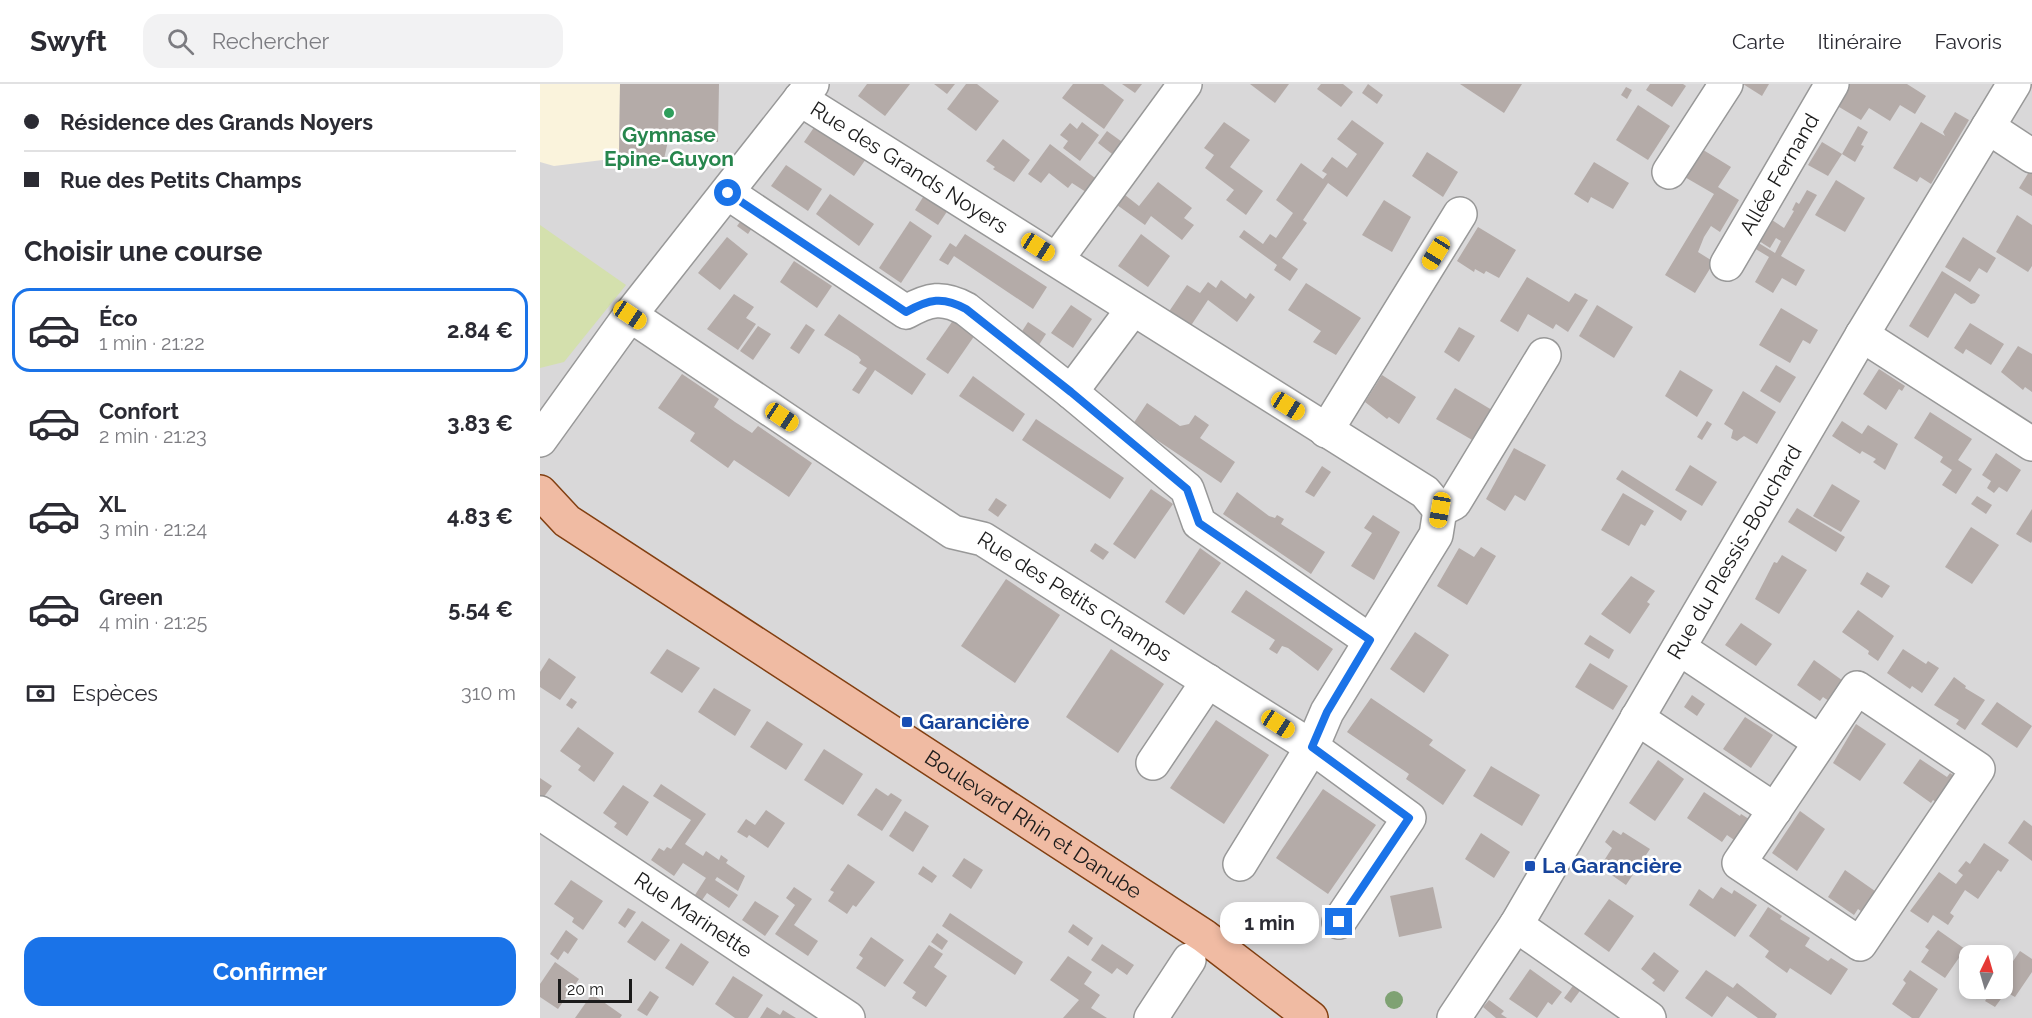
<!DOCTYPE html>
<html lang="fr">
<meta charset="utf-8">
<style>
:root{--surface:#fff;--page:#f2f2f3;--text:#2b2b33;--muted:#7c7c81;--line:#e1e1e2;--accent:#1a73e8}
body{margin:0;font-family:Raleway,sans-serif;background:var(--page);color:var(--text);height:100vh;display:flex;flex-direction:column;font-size:22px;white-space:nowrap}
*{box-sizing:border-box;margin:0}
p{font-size:20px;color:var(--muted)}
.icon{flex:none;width:33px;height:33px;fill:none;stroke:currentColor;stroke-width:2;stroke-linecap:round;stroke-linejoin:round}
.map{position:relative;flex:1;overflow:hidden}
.details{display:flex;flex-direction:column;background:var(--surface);width:540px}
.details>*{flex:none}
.hud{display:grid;align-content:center;height:132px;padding:0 24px;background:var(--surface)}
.needle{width:39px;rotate:5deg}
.buttons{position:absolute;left:1419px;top:861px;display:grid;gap:12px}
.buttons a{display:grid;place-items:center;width:54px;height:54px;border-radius:12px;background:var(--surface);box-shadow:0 3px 9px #0003;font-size:30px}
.scale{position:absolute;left:18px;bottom:15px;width:74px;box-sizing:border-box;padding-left:6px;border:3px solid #1b1b1b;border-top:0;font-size:16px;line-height:21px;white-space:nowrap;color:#1b1b1b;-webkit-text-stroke:4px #fff;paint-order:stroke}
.end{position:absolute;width:27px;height:27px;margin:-14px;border:8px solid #1a73e8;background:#fff;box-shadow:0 0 0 3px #fff}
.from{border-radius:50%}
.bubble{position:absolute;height:42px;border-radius:18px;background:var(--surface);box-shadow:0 3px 9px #0003;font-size:20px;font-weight:700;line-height:42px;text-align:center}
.car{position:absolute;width:18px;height:36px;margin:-18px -9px;border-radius:8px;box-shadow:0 0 4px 2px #0007;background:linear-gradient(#f5c518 24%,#345 0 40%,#f5c518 0 76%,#345 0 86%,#f5c518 0)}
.hud b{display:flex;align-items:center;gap:21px;height:57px;font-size:22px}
.hud b+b{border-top:2px solid var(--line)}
.hud i{width:15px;height:15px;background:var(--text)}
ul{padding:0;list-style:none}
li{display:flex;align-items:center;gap:18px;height:84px;margin:0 12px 9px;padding:0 12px;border:3px solid transparent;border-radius:18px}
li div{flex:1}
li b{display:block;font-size:22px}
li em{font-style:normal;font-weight:700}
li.active{border-color:var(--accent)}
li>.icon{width:54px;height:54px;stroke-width:1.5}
h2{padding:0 24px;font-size:27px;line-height:72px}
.pay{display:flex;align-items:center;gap:15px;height:66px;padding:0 24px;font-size:22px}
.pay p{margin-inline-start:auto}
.primary-button{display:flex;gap:12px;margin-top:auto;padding:12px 24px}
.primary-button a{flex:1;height:69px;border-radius:18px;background:var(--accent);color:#fff;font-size:24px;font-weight:700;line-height:69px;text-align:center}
header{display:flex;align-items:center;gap:36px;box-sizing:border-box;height:84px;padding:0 30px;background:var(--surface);border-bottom:2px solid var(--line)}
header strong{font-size:28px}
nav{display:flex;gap:33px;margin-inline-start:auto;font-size:21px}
.search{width:420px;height:54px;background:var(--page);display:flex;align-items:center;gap:15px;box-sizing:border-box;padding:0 21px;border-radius:18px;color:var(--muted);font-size:22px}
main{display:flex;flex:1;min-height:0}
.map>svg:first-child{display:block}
.residential{fill:#d9d8d9;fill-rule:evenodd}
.education{fill:#faf3dc}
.grass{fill:#d4e0ad}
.building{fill:#b4aba8}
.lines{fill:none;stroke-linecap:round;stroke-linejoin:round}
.minor-casing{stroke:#989898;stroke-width:36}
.major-casing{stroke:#823f11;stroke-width:36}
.minor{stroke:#fff;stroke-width:33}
.major{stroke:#f0bba3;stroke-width:33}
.tree{fill:#7fa273}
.route{stroke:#1a73e8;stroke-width:8}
.leisure-dot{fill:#2e9e5b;stroke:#fff;stroke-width:2}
.transit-dot{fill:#1a4fb4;stroke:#fff;stroke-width:2}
.labels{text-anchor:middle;stroke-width:5;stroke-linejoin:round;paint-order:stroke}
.leisure-label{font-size:21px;font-weight:bold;fill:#27864d;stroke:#fff}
.street-label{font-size:21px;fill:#1b1b1b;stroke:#fff}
.transit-label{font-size:21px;font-weight:bold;fill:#164399;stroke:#fff;text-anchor:start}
</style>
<header>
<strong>Swyft</strong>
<div class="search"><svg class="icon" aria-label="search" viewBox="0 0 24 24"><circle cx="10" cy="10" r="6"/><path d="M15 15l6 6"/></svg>Rechercher</div>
<nav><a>Carte</a><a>Itinéraire</a><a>Favoris</a></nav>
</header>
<main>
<section class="details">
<div class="hud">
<b><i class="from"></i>Résidence des Grands Noyers</b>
<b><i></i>Rue des Petits Champs</b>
</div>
<h2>Choisir une course</h2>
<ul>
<li class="active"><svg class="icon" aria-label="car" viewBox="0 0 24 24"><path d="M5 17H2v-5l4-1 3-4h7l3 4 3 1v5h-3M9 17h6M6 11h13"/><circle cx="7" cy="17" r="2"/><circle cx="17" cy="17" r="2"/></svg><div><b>Éco</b><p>1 min · 21:22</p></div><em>2.84 €</em></li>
<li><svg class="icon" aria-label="car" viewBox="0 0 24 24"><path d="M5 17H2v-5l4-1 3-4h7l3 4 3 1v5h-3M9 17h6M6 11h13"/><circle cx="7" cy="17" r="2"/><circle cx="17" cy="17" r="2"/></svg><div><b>Confort</b><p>2 min · 21:23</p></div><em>3.83 €</em></li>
<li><svg class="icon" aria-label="car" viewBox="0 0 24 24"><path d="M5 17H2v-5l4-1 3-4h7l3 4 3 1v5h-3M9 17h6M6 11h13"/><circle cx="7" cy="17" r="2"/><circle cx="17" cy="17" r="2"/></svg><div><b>XL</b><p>3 min · 21:24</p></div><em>4.83 €</em></li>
<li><svg class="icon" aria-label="car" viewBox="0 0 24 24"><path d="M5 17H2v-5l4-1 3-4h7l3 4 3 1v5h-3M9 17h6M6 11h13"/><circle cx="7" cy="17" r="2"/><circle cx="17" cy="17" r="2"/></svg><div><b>Green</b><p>4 min · 21:25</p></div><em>5.54 €</em></li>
</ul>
<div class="pay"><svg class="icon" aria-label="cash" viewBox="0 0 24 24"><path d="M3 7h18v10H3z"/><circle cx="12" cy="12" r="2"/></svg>Espèces<p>310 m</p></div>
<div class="primary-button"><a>Confirmer</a></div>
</section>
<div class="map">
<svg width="1492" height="934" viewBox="0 0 1492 934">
<rect width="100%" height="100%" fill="#ece6e2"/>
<!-- residential -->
<path class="residential" d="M0 0H1492V934H0ZM1430 872H1462V904H1430Z"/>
<!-- education -->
<polygon class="education" points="0,0 80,0 79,74 14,82 0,78"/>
<!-- grass -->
<polygon class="grass" points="0,141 86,201 24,278 0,284"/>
<!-- building -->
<g class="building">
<polygon points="80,0 179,0 178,58 128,57 124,75 79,74"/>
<polygon points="327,0 370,0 345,32 318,12"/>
<polygon points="394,0 415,0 407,10"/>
<polygon points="426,0 437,0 459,17 436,47 407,25"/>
<polygon points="533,0 563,0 584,16 564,45 522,14"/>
<polygon points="582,0 602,0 595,9"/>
<polygon points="710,0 749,0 735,19"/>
<polygon points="781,0 803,0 813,8 801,23 777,5"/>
<polygon points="828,0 843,11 837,20 822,9"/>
<polygon points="920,0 982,0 964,29"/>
<polygon points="1110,0 1143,0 1146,2 1132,23 1106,6"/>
<polygon points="1203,0 1229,0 1222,12"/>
<polygon points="1305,0 1367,0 1386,12 1375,30 1360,21 1350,37 1329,24 1321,36 1294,20"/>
<polygon points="1086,3 1092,6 1087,15 1081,11"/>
<polygon points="1098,21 1130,42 1108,76 1076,56"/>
<polygon points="1415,28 1429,36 1391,100 1380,93 1377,98 1353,84 1381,38 1405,52 1403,48"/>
<polygon points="812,36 844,59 807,113 788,99 763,136 767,139 742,174 758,185 750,197 734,186 737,181 699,153 704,146 723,160 730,150 736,154 753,129 736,116 761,79 783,95 787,90 782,87 792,73 807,84 817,70 797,55"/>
<polygon points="542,38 559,51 540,77 523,64 528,57 520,51 530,39 537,45"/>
<polygon points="684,38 710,56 690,83 723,107 706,131 686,116 694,106 665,84 674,71 664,64"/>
<polygon points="275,42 310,66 312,62 328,72 314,92 264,58"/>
<polygon points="1318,42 1328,48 1321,61 1324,62 1315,78 1302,70"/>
<polygon points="567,47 585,60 576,73 558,59"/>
<polygon points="463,55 490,76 474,98 453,85 455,83 446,77"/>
<polygon points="1282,58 1302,70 1288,92 1268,81"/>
<polygon points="510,60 559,97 549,110 532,99 528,104 509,89 501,99 488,90"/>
<polygon points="1160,64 1191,83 1178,103 1199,116 1180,148 1171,142 1164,153 1158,168 1174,178 1155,209 1125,191 1174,110 1143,92"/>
<polygon points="887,68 918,88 903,113 872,92"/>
<polygon points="1054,78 1089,99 1073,125 1051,113 1048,119 1034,110"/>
<polygon points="246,81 282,105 268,127 231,102"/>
<polygon points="1492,83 1492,112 1479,104"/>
<polygon points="1296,96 1325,114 1305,148 1275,131"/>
<polygon points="618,98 652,124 644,134 654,141 642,156 611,132 605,141 577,121 585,111 599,122"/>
<polygon points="1267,106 1277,111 1241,172 1265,186 1256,202 1242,194 1233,209 1215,198 1229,173 1214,164 1217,158 1235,169 1241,157 1236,154 1230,164 1216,155 1221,145 1225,148 1232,136 1244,144 1254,127 1252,126 1256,118 1259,120"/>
<polygon points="290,110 334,140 319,162 276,130"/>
<polygon points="385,110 408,126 398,141 375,126"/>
<polygon points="844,116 871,133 852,168 822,151"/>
<polygon points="206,130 216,138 208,150 197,142"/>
<polygon points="1477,131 1492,141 1492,182 1488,188 1456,168"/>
<polygon points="370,137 392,152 361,199 339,184"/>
<polygon points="938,143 976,166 959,194 946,187 944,190 935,185 934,188 917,177"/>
<polygon points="425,150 507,203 493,225 414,172 408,181 399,176 410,159 416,163"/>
<polygon points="601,150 630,172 608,203 578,182"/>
<polygon points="187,153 208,170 180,206 158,189"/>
<polygon points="1423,153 1456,174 1447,189 1439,184 1430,198 1405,183"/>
<polygon points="254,177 292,202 277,224 240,198"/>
<polygon points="1402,187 1440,211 1435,219 1431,220 1415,209 1388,254 1369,242"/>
<polygon points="987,193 1029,218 1035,209 1048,216 1028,248 1016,240 1013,245 988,230 978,248 960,237"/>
<polygon points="681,196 706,215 710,209 715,213 697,238 668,216 650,243 628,229 647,201 660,209 668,198 676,204"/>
<polygon points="766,199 821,234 796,271 773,258 781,247 748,226"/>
<polygon points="194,210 214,223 206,234 216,240 198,266 167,245"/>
<polygon points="531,221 552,235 533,264 511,249"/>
<polygon points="1057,221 1093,243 1074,274 1039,252"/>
<polygon points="1241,224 1278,246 1270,260 1263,256 1250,279 1219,261"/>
<polygon points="299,230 386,290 372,311 335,286 319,310 312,306 327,284 319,279 321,276 318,272 284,251"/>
<polygon points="414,235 435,251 408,290 386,275"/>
<polygon points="488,238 506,250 497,264 479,252"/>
<polygon points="1430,239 1464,260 1451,281 1426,265 1423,270 1414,264"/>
<polygon points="266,240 275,246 259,270 250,264"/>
<polygon points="218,242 231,250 213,276 200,267"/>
<polygon points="919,243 935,252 919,278 904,268"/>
<polygon points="1478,262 1492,270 1492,308 1485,303 1483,306 1461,288"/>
<polygon points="1236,281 1256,293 1240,319 1220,307"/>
<polygon points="1339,285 1365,302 1362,307 1359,305 1346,326 1323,310"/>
<polygon points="1140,286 1173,306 1157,333 1125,312"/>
<polygon points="142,290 179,315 174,323 195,338 212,349 218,342 272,379 249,413 194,376 188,384 150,357 155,349 118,324"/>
<polygon points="842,291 876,313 859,340 849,333 847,335 825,318"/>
<polygon points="433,292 485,330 473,348 419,312"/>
<polygon points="915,304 952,326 934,357 896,335"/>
<polygon points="1203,307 1236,328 1217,360 1204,352 1197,357 1191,354 1193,346 1184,340"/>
<polygon points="607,319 640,342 649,340 655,331 669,341 660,354 695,378 681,399 593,340"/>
<polygon points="1390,328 1432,355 1418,376 1432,385 1416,410 1402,401 1412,386 1400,378 1403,373 1374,354"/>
<polygon points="496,335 584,394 570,415 482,356"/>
<polygon points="1167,337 1172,340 1162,356 1157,353"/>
<polygon points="1302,337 1322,350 1328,341 1358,360 1345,386 1333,378 1336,375 1322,367 1320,370 1292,352"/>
<polygon points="974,364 1006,381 985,417 975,411 965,427 946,415"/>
<polygon points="1456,369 1481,386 1467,408 1459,403 1454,409 1447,404 1451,397 1442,391"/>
<polygon points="1150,381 1177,398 1162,422 1135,406"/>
<polygon points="782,382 791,388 774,413 765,408"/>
<polygon points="1082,386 1147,427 1141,437 1076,395"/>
<polygon points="1292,400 1320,417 1301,448 1273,432"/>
<polygon points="611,405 633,420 595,475 573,460"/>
<polygon points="697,408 729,432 735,434 737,431 744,435 741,440 785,468 771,490 683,430"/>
<polygon points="1083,409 1114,427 1105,442 1101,440 1089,462 1061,446"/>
<polygon points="1437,412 1452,421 1446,430 1431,420"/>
<polygon points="456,414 467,421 458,433 448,426"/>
<polygon points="1257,424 1305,453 1296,468 1248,438"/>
<polygon points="1492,425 1492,457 1491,459 1476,450"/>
<polygon points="833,431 860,448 834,496 811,482 832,449 824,444"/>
<polygon points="1431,443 1459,461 1432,500 1405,483"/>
<polygon points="555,459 569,468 563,476 550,467"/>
<polygon points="941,463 956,472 927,521 897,502 919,464 934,473"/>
<polygon points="660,464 681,479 644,531 625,518"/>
<polygon points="1242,471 1267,486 1239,530 1215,515 1234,478 1237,479"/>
<polygon points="1327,488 1350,502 1342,514 1320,500"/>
<polygon points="1091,492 1115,507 1107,518 1110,520 1090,550 1061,530"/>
<polygon points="466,495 520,531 475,599 421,562"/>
<polygon points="706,506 793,565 778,587 748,564 742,562 737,570 729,565 735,556 691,528"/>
<polygon points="1318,526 1354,552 1338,577 1328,570 1329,567 1302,548"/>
<polygon points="1201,539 1232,560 1216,582 1185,561"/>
<polygon points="875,548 909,571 884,609 850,585"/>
<polygon points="1050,551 1074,566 1069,575 1044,560"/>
<polygon points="127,565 160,584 142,609 110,589"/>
<polygon points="571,565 624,600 578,669 526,633"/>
<polygon points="1363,565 1386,580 1388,577 1399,584 1382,609 1372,602 1370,605 1347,589"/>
<polygon points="9,574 36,593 20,616 0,603 0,588"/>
<polygon points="1274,576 1306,599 1292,619 1283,613 1280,617 1257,601"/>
<polygon points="1050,579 1088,602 1073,626 1035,603"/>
<polygon points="1414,593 1426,602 1425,604 1445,616 1425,646 1416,640 1419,636 1394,621"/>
<polygon points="174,604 211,626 195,652 158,628"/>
<polygon points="1152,611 1165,620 1157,632 1144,623"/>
<polygon points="31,614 37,618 32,625 26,621"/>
<polygon points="831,614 893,656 889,661 926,686 903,721 866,695 869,690 807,648"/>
<polygon points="1457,618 1492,642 1477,664 1441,640"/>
<polygon points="1205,633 1233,651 1211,684 1183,665"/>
<polygon points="676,636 729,671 684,740 630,704"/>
<polygon points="227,637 263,660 246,686 210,663"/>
<polygon points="1316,640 1346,660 1320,697 1293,679"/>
<polygon points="38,643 74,669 54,698 38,686 41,682 20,667"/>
<polygon points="284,665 323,690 303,721 264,696"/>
<polygon points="1380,675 1407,693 1410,689 1421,697 1403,723 1393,716 1391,719 1363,699"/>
<polygon points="1118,676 1144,695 1115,737 1089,719"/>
<polygon points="951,682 1000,711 982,742 933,712"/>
<polygon points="0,694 12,702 3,714 0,711"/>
<polygon points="121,700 166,730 145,760 163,772 166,767 179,776 181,771 188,776 186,779 205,792 198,807 177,793 175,796 198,811 189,824 167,809 160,819 153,814 173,783 166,794 143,779 134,792 111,776 119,764 124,767 127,763 131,765 151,736 113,712"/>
<polygon points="83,701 109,718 87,752 74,743 77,739 63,729"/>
<polygon points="336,704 348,712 351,709 362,716 342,747 317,731"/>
<polygon points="783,705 836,741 788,810 736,774"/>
<polygon points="1164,708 1200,732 1201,730 1212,737 1197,758 1187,751 1182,758 1147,734"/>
<polygon points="226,726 245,739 228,764 209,751 207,754 197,748 206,735 215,741"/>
<polygon points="365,727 389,742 373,768 349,752"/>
<polygon points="1260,727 1285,745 1257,787 1232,769"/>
<polygon points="1484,736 1492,742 1492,777 1468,759"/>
<polygon points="1073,746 1081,751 1083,748 1110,765 1086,801 1060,783 1072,764 1065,758"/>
<polygon points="941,749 970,768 954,794 925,775"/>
<polygon points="1444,759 1469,776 1461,788 1458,786 1438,815 1425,806 1410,829 1414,832 1408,841 1393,831 1388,839 1370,827 1399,788 1416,800 1423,791 1418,787 1426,777 1430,780"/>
<polygon points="424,774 443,786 431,805 412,792"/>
<polygon points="308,780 335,798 316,823 313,821 307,830 288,817 294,808 290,806"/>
<polygon points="383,782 397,792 392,799 378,790"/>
<polygon points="1305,786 1342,812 1328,832 1318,825 1314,831 1288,813"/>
<polygon points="31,796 63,817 43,846 32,838 34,834 14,820"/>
<polygon points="254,803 272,815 254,841 278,857 268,872 235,850 255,821 246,814"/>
<polygon points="893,803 902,844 859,853 850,812"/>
<polygon points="1181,803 1192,810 1194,806 1217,821 1195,853 1149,821 1159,805 1173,815"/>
<polygon points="1069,815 1094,832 1069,868 1044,850"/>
<polygon points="215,817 239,832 225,852 202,836"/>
<polygon points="1228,823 1242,832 1240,835 1270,854 1265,862 1288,877 1291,874 1308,885 1291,911 1250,884 1247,889 1225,873 1229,867 1209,852"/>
<polygon points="88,824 96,828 85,844 78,839"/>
<polygon points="410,829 483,878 475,891 402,842"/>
<polygon points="102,837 130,856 115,877 87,858"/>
<polygon points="533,840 553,854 548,862 528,848"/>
<polygon points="26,846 38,855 28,870 24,867 18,876 10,870"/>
<polygon points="1398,846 1425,865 1405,894 1381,878 1389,866 1385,863"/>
<polygon points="397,849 408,857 402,866 391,858"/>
<polygon points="331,853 364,876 345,903 316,884 323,874 319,871"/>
<polygon points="141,859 169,878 153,902 125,884"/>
<polygon points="562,860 594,881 587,891 577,884 572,890 551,876"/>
<polygon points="389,861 403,870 394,883 407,892 386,923 372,914 376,908 363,899"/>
<polygon points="1480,867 1492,875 1492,888 1475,913 1466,908 1455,923 1445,917 1454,904 1462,904 1462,893"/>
<polygon points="1114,868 1139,887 1124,908 1112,899 1115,896 1101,885"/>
<polygon points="528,872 552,888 544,900 560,911 551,924 567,934 523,934 539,916 510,896"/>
<polygon points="15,878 39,895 18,925 0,913 0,900"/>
<polygon points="990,885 1022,908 1012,921 1008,918 997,934 969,915"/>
<polygon points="1166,886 1193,904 1197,899 1237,930 1235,934 1218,934 1187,912 1172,933 1145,914"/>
<polygon points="1370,886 1398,905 1379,934 1372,934 1352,920 1366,899 1363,896"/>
<polygon points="193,892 223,911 208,934 195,934 175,920"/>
<polygon points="1035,899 1042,904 1031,919 1024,914"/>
<polygon points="110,907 119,913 107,932 97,926"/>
<polygon points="52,910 82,931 80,934 35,934"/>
<polygon points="949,916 964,927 961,930 967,934 956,934 943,923"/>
<polygon points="227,923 240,931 243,926 256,934 220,934"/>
</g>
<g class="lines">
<defs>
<g id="minor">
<path id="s1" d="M260 15 885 408 900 426"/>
<polyline points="1448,43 1492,72"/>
<polyline points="1129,88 1186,0"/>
<path d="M188 109 366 228C389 215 403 212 426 225L531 308 647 405 659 439 829 556"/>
<polyline points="517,175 645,0"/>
<path id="s2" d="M1187 180 1292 0"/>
<path id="s3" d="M90 231 413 448 443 455 772 663 869 734 799 838"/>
<polyline points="1322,251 1492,360"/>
<polyline points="531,308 593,225"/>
<polyline points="786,347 920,130"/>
<polyline points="0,356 90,231 272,0"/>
<polyline points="900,426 914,419 1004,271"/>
<polyline points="1139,564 1280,658"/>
<polygon points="1317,604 1438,685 1320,860 1199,779"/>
<polyline points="1097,634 1235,726"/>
<polyline points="613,679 668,597"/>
<path id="s4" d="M0 729 308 934"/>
<polyline points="700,780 772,663 787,628 896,451 900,426"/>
<polyline points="976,841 1109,934"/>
<polyline points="611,934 649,876"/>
<path id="s5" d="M914 934 976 841 1322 251 1474 0"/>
</g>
<g id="major">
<path id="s6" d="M0 408 27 437 664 852 771 934"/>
</g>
</defs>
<!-- minor casing -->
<use href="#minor" class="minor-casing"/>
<!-- major casing -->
<use href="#major" class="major-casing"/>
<!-- minor -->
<use href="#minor" class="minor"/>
<!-- major -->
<use href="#major" class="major"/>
</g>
<!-- trees -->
<circle class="tree" cx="854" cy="916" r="9"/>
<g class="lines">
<!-- route -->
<path class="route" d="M188 109 366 228C389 215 403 212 426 225L531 308 647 405 659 439 830 556 787 628 772 663 869 734 799 838"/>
</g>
<!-- markers -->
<circle class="leisure-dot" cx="129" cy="29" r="6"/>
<g class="transit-dot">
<rect x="361" y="632" width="12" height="12" rx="3"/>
<rect x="984" y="776" width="12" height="12" rx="3"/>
</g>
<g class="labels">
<!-- leisure labels -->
<g class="leisure-label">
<text x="129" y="58">Gymnase<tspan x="129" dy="24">Epine-Guyon</tspan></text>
</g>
<!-- street labels -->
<g class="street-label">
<text dy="7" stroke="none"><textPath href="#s1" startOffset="129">Rue des Grands Noyers</textPath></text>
<text dy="7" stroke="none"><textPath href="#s2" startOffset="104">Allée Fernand</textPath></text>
<text dy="7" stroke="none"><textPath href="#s5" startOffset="544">Rue du Plessis-Bouchard</textPath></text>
<text dy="7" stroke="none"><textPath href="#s3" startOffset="528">Rue des Petits Champs</textPath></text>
<text dy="7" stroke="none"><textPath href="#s6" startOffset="596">Boulevard Rhin et Danube</textPath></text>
<text dy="7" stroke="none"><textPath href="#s4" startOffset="184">Rue Marinette</textPath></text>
</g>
<!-- transit labels -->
<g class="transit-label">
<text x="379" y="645">Garancière</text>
<text x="1002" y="789">La Garancière</text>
</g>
</g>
</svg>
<div class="buttons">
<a><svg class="needle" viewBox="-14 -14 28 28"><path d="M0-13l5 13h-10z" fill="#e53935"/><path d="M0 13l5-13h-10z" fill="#7c7c81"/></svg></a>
</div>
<div class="scale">20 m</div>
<i class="end from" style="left:188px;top:109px"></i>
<i class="end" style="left:799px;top:838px"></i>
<div class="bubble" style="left:680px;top:818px;width:99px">1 min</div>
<i class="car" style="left:498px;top:163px;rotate:122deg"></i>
<i class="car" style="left:896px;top:169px;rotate:212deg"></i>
<i class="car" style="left:90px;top:231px;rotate:124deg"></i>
<i class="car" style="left:748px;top:322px;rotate:122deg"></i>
<i class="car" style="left:242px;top:333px;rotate:124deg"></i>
<i class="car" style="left:900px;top:426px;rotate:190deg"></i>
<i class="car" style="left:738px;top:640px;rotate:123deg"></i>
</div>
</main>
